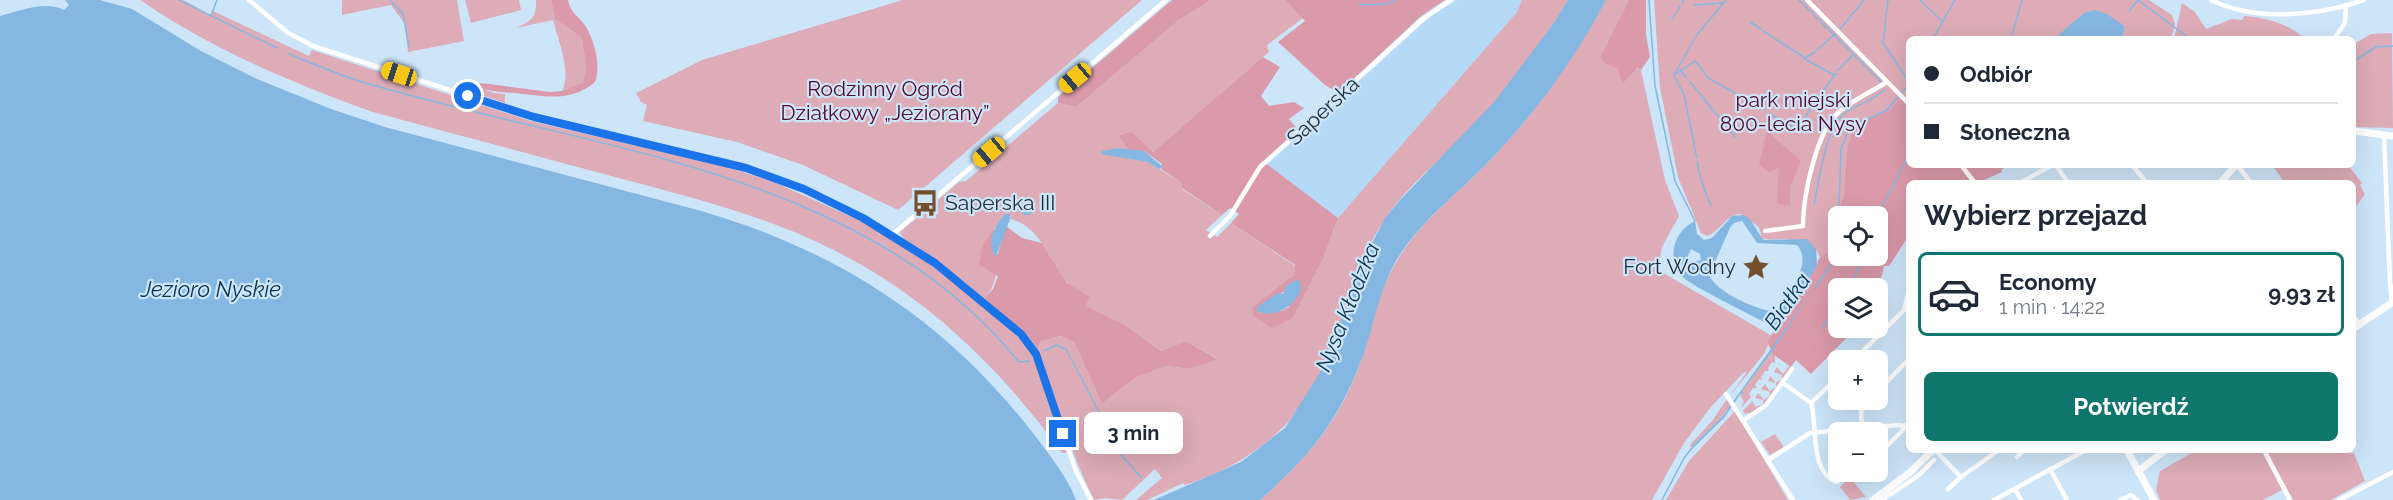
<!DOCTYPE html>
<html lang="pl">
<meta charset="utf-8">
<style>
:root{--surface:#fff;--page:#f2f2f3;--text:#1f2937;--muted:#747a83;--line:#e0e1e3;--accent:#0f766e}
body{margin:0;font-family:Raleway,sans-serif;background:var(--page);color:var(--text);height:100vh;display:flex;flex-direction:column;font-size:22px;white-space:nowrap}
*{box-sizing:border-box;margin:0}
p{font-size:20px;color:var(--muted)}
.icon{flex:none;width:33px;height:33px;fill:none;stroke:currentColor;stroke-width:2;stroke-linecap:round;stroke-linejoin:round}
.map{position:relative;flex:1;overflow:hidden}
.panel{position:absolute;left:1906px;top:180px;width:450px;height:273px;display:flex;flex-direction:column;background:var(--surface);border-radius:9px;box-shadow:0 6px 24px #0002}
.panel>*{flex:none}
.hud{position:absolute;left:1906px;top:36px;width:450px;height:132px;border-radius:9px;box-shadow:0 6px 24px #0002;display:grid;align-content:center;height:132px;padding:0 18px;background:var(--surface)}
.controls{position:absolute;left:1828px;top:206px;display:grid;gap:12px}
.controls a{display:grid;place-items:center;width:60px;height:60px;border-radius:9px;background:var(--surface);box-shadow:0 6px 24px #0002;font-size:30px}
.end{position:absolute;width:27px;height:27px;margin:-14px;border:8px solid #1a73e8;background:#fff;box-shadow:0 0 0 3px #fff}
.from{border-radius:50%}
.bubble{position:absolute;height:42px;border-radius:9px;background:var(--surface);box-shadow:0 6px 24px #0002;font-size:20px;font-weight:700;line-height:42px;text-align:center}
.car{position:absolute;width:18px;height:36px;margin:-18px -9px;border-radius:8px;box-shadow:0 0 4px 2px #0007;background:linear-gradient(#f5c518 24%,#345 0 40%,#f5c518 0 76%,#345 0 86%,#f5c518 0)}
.hud b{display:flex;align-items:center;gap:21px;height:57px;font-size:22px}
.hud b+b{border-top:2px solid var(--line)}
.hud i{width:15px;height:15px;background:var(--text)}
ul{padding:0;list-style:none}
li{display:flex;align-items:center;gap:18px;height:84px;margin:0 12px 9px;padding:0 6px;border:3px solid transparent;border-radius:9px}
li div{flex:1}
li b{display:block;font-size:22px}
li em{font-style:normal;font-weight:700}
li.current{border-color:var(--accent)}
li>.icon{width:54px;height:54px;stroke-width:1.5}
h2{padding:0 18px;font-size:27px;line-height:72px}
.primary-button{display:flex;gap:12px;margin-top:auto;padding:12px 18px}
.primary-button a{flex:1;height:69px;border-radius:9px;background:var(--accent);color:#fff;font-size:24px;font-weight:700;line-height:69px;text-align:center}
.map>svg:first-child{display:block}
.built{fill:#b5daf8}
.green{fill:#ddacb7;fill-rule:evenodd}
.forest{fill:#db9aaa;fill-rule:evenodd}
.water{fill:#84b7e1;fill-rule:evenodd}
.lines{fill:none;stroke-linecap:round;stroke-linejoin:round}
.stream{stroke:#84b7e1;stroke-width:1.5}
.street{stroke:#fff;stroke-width:4.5}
.secondary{stroke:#fff;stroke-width:7}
.route{stroke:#1a73e8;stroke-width:8}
.labels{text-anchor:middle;stroke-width:4.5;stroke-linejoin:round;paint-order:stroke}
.park-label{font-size:21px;fill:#560828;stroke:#cde5f9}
.street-label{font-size:21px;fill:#1e2e3b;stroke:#cde5f9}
.poi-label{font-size:21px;fill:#1e2e3b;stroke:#cde5f9;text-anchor:start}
.water-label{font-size:22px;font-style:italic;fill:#0a334f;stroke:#cde5f9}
</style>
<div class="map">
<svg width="2393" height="500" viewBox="0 0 2393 500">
<rect width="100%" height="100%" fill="#cde5f9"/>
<!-- built -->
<polygon class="built" points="1458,0 1522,0 1517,12 1338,218 1266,166 1431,16"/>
<!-- green -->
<g class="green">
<path d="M140 0H183L211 15 213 11 309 56 312 50 534 122 712 163 769 180 863 222 922 258 984 306 1029 347 1067 449 1066 453H1062C1007 377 940 309 858 263 783 220 701 200 619 178 537 156 455 134 373 112 291 83 212 49 140 0Z"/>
<polygon points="342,0 457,0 464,41 408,52 405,24 391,5 342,15"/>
<polygon points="465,0 519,0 521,10 471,23"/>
<path d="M536 0H551L555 19 582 38 586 67 583 82 562 91C572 74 558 39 553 20L516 28C531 21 537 18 536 0Z"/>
<polygon points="903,0 1142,0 898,210 803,165 737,142 643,121 647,105 641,102 636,93 702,60"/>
<path d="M1211 0H1285L1303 18 1267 45 1269 52 1153 152 1131 131 1118 136 1129 151 1118 148 1101 153 1148 162 1182 183V189L1222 215 1206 230 1217 237 1231 223 1295 266V274L1253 306 1293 318 1323 259 1338 218 1517 12 1522 0H1568C1542 43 1510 87 1476 124 1446 156 1409 183 1385 219 1357 261 1347 307 1331 353 1306 420 1251 464 1185 485L1183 483 1147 500H1136L1162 478 1155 469 1122 500 1105 498 1094 500C1070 452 1056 401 1038 350L1039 342 1061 336 1074 342 1102 404 1135 378 1166 366 1191 369 1216 358 1186 341 1161 351 1124 324 1086 306 1090 297C1083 293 1071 288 1066 281 1050 260 1039 225 1010 219L1011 216 1005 214 994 229C996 255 1003 278 984 299L944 266 903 238 900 232 959 182 966 181 1058 103 1076 107 1179 20Z"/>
<path d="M1606 0H1629L1600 57C1613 72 1625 64 1641 70L1665 180 1679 216 1662 247 1658 270 1772 336 1764 354 1729 397 1747 372 1743 373 1710 408 1684 443 1652 500H1260C1312 454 1346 414 1366 345 1375 313 1382 282 1402 253 1426 216 1462 190 1492 158 1538 110 1575 57 1606 0Z"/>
<path d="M1654 0H2149L2172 15 2175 24 2171 39H1910V165H2007L2001 170 2002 172 1979 182 1910 183 1909 235 1889 266H1884L1878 290V288H1839V327L1794 354 1775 356V363L1772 362 1768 368 1769 371H1765L1761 377 1763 380 1759 379 1755 385 1757 388H1753L1749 394 1751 397 1741 408 1744 401 1740 396 1742 391 1774 349 1792 308 1821 261C1815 233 1782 241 1762 239L1759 227 1741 214C1725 215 1721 231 1707 236L1701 233 1678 177 1660 88ZM1839 216H1878V255H1839Z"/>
<path d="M2182 3 2195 12 2206 29 2232 19 2242 20 2244 16C2264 17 2290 24 2305 39H2174Z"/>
<polygon points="2392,33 2393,128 2354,127 2354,44 2371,34"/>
<polygon points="481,83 479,87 494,93 505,94 505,103 469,91 473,86"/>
<polygon points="2272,165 2348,165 2362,183 2360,185 2365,194 2354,209 2354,183 2285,183"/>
<path d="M1789 366 1792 368C1780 384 1766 411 1745 414L1743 411 1752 401 1756 407 1763 404V400L1755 398 1758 393 1764 400 1769 396 1770 392 1761 389 1765 384 1770 391 1776 387V383L1768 381 1770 376 1776 383 1782 379V375L1774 372 1777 367 1783 374Z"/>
<polygon points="1727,399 1731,405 1719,420 1691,447 1690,445 1712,421"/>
<polygon points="1735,411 1788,500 1666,500 1689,461"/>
<polygon points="1775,434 1784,447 1770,455 1761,442"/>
<polygon points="2197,450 2261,450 2282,490 2263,500 2160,500 2156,490 2160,471"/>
<polygon points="2266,450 2349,450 2351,454 2354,453 2365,481 2331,500 2293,500"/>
<polygon points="1850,477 1866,497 1850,500 1840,487 1838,489"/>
</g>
<!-- forest -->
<g class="forest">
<path d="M551 0H568C570 13 580 17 586 27 595 42 601 66 595 82 570 103 544 96 515 93 501 92 492 92 478 87L481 83 550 92 562 91 583 82 586 67 582 38 555 19Z"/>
<polygon points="1172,0 1211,0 1179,20 1076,107 1058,103 1058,97"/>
<polygon points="1285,0 1445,0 1421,16 1342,90 1335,91 1325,85 1278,42 1305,21"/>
<polygon points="1629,0 1646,0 1646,35 1650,57 1641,70 1637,68 1623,83 1617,68 1606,64 1600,57"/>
<path d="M1263 57 1280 67 1261 96 1269 106 1294 102 1304 108 1289 119 1299 131 1264 162 1338 218 1323 259 1293 318 1272 328 1253 316V306L1295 274V265L1231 223 1239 214 1230 208 1222 215 1182 188V183L1161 169 1162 164 1144 151H1129L1118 136 1131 131 1153 152ZM1285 291 1289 307 1281 311 1259 313 1257 307Z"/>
<path d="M1904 95 1909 100 1910 165H2007L2001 170 2002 172 1976 183H1910L1909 235 1889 266H1884L1878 290V288H1839V327H1857L1811 374 1796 360 1791 367 1774 355 1767 342 1817 266 1818 260 1834 247V225L1844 196 1847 151 1854 124 1888 111ZM1839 216H1878V255H1839Z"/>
<polygon points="1767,131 1801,161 1790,187 1790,206 1779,204 1777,201 1779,168 1769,172 1759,165"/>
<polygon points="1006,226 1022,238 1042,243 1067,283 1090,297 1086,306 1124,324 1161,351 1186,341 1217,359 1190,369 1166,366 1135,378 1102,404 1074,342 1061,336 1039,342 1038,350 1028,336 984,299 993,289 998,276 979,265 983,244 994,229 993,254 998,254"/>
</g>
<!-- water -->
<g class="water">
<path d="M65 0H100L132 9 201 51 257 79 331 109 385 127 705 212C838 252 942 318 1029 428 1045 449 1066 474 1076 500H0V16C19 11 46 0 64 10L69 5Z"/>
<path d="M1568 0H1606C1576 57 1537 111 1492 158 1462 190 1426 216 1401 253 1381 283 1376 316 1365 350 1341 418 1313 453 1260 500H1154L1241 462 1285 428 1328 360 1356 274 1385 218 1401 199 1494 102 1551 27Z"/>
<polygon points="2095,10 2107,14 2124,26 2124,32 2120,39 2054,39 2084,13"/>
<polygon points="1118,148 1144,151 1163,167 1159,169 1148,162 1101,154 1102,151"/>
<circle cx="1027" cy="208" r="7"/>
<path d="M1005 214H1010V219L996 257C985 243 995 225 1005 214Z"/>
<path d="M1743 215 1750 219 1763 240 1807 239 1816 249 1817 266 1779 325 1772 326C1756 317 1690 286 1682 276 1666 257 1674 231 1695 221L1697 234 1704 240 1712 238 1732 216ZM1742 221 1757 243 1797 245C1813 263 1790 292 1780 308L1775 312C1757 310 1716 292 1709 275L1730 228 1734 223ZM1691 249 1700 254 1701 260 1690 262 1687 258Z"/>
<path d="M1296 280 1300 281 1301 290C1295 306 1274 319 1257 311V307L1278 293 1283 294 1287 285Z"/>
<polygon points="1816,286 1771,353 1742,391 1744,394 1741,393 1724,418 1693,448 1691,447 1722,417"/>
</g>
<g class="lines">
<!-- stream -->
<g class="stream">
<polyline points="179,0 277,48"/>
<polyline points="390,0 403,14 409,47"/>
<polyline points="1649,0 1655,86 1675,181 1695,221"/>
<polyline points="1799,0 1881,82"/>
<polyline points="1888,0 1883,43 1909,82"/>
<polyline points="1920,0 1943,22"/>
<polyline points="2138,0 2190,39"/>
<polyline points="1682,3 1684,0"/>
<polyline points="1359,5 1386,4 1396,0"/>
<polyline points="1694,5 1723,3"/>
<polyline points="2129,11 2138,0"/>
<polyline points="211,16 217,0"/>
<polyline points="1672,20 1680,6"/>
<polyline points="1750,22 1761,29"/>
<polyline points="1841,28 1864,0"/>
<polyline points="1763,31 1805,58 1815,52"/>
<polyline points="1696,36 1726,0"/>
<polyline points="1695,38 1674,75 1695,61 1703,71"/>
<polyline points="1933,39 1955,0"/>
<polyline points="2011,39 2022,0"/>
<polyline points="1817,50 1835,34"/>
<path d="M289 54C311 63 334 73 356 80 583 150 859 165 1019 362L1030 361"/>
<polyline points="1805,59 1834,75"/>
<polyline points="2354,61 2376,47 2393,46"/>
<polyline points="1681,71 1686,78"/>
<polyline points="1837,71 1853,55"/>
<polyline points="1704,73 1710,79 1765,110"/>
<polyline points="1674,76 1678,83"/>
<polyline points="1690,82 1735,137"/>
<polyline points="1679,85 1684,95 1697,158"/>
<polyline points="1819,97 1836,73"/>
<polyline points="1768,113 1797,129 1817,100"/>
<polyline points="1697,162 1701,180 1711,206"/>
<path d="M1814 205C1819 181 1825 128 1845 113 1857 104 1875 100 1885 89"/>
<polyline points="1877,216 1910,153"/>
<polyline points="1815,288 1831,264 1830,225 1839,204 1841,149 1850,127 1887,110 1910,83"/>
<polyline points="1849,288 1865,255"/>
<polyline points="1822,328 1839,304"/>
<polyline points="1044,351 1057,345 1066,349 1122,456 1141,477"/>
<polyline points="1662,500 1684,458 1692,448"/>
</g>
<!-- street -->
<g class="street">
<polyline points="249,0 287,32 313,46 534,117 714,159 762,173 821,197 892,235 957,280 1032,346 1076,471 1091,500"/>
<polyline points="1807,0 1910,105"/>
<path d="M2211 0C2256 22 2317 16 2364 0"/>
<polyline points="2334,39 2345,23 2346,5"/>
<polyline points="2384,135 2390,284"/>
<polyline points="1961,165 1975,183"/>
<polyline points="2056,165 2068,183"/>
<polyline points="2132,165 2147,183"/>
<polyline points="2237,165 2251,183"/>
<polyline points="2020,183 2052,165"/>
<path d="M1765 231 1803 226C1803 197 1816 131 1839 112 1853 100 1871 92 1887 82"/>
<polyline points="892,235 1166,0"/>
<polyline points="1210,236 1230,216 1260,167 1423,19 1451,0"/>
<polyline points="2392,304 2390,284 2393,290"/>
<polyline points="2354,317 2359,324"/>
<polyline points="1854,360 1904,310 1910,286"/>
<polyline points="1783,383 1811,403"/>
<polyline points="1878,391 1910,358"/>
<polyline points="1726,394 1793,500"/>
<path d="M1811 403C1818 426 1809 471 1836 482L1856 471"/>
<polyline points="1811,403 1839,376"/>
<polyline points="1744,420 1766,405 1792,369"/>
<polyline points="1862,428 1861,412 1870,399"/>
<polyline points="1935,450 1961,477 1996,452"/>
<polyline points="2264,450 2290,500"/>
<polyline points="1878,455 1902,431 1910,420"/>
<polyline points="2017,457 2024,450"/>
<polyline points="1768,460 1810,433 1898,425 1910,427"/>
<polyline points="2050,469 2067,500"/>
<polyline points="1948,489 1961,477"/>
<polyline points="2015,489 2021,500"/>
<polyline points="1882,500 1919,475 1934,460"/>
<polyline points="1994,500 2086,450"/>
<polyline points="2120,500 2131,495 2137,500"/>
<polyline points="2339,500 2393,472"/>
</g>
<!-- secondary -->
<g class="secondary">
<polyline points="2354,131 2393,136"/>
<polyline points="2220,183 2236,165"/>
<polyline points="2354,328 2393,302"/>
<polyline points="2127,450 2154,500"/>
<polyline points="2138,471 2166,450"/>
<polyline points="1873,500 1909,473 1933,450"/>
</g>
</g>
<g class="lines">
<!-- route -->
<polyline class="route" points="468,96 534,117 746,168 804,189 863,218 935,263 1021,334 1036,354 1063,434"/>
</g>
<!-- icons -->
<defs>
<symbol id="bus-bare" viewBox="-9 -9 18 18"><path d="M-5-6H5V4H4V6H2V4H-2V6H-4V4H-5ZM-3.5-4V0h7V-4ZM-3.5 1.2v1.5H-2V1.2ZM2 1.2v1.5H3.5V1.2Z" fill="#754f2b" stroke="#cde5f9" stroke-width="2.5" paint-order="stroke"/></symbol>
<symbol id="sight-bare" viewBox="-9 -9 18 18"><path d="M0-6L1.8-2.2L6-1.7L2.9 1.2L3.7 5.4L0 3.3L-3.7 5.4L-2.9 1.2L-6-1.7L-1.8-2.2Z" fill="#754f2b" stroke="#cde5f9" stroke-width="2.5" paint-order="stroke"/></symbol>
</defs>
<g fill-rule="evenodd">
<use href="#bus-bare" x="906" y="184" width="38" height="38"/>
<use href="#sight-bare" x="1737" y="248" width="38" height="38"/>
</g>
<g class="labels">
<!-- park labels -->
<g class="park-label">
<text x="885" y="96">Rodzinny Ogród<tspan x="885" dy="24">Działkowy „Jeziorany”</tspan></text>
<text x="1793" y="107">park miejski<tspan x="1793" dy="24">800-lecia Nysy</tspan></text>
</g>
<!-- street labels -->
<g class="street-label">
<text transform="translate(1323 111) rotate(-43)" y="7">Saperska</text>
</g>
<!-- poi labels -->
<g class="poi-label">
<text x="945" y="210">Saperska III</text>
<text x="1736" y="274" text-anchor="end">Fort Wodny</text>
</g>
<!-- water labels -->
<g class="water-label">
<text x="211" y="297">Jezioro Nyskie</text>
<text transform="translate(1787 301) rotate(-55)" y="8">Białka</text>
<text transform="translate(1347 307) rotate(-68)" y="8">Nysa Kłodzka</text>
</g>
</g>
</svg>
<div class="controls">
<a><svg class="icon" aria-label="locate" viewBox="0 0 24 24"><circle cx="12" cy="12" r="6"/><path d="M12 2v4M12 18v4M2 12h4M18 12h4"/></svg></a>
<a><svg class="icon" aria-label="layers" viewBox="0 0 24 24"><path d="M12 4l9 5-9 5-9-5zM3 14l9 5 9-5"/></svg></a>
<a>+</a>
<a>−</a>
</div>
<i class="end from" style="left:468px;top:96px"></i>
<i class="end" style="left:1063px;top:434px"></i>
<div class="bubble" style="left:1084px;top:412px;width:99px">3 min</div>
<i class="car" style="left:399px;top:74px;rotate:288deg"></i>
<i class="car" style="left:1075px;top:78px;rotate:230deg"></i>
<i class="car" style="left:989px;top:152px;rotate:230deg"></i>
<div class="hud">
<b><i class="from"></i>Odbiór</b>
<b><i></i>Słoneczna</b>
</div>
<section class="panel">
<h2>Wybierz przejazd</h2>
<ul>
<li class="current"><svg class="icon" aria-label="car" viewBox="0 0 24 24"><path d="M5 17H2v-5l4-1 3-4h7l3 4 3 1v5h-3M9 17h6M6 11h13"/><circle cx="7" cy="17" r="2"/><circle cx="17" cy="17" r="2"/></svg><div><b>Economy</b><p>1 min · 14:22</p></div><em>9.93 zł</em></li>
</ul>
<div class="primary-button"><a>Potwierdź</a></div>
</section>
</div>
